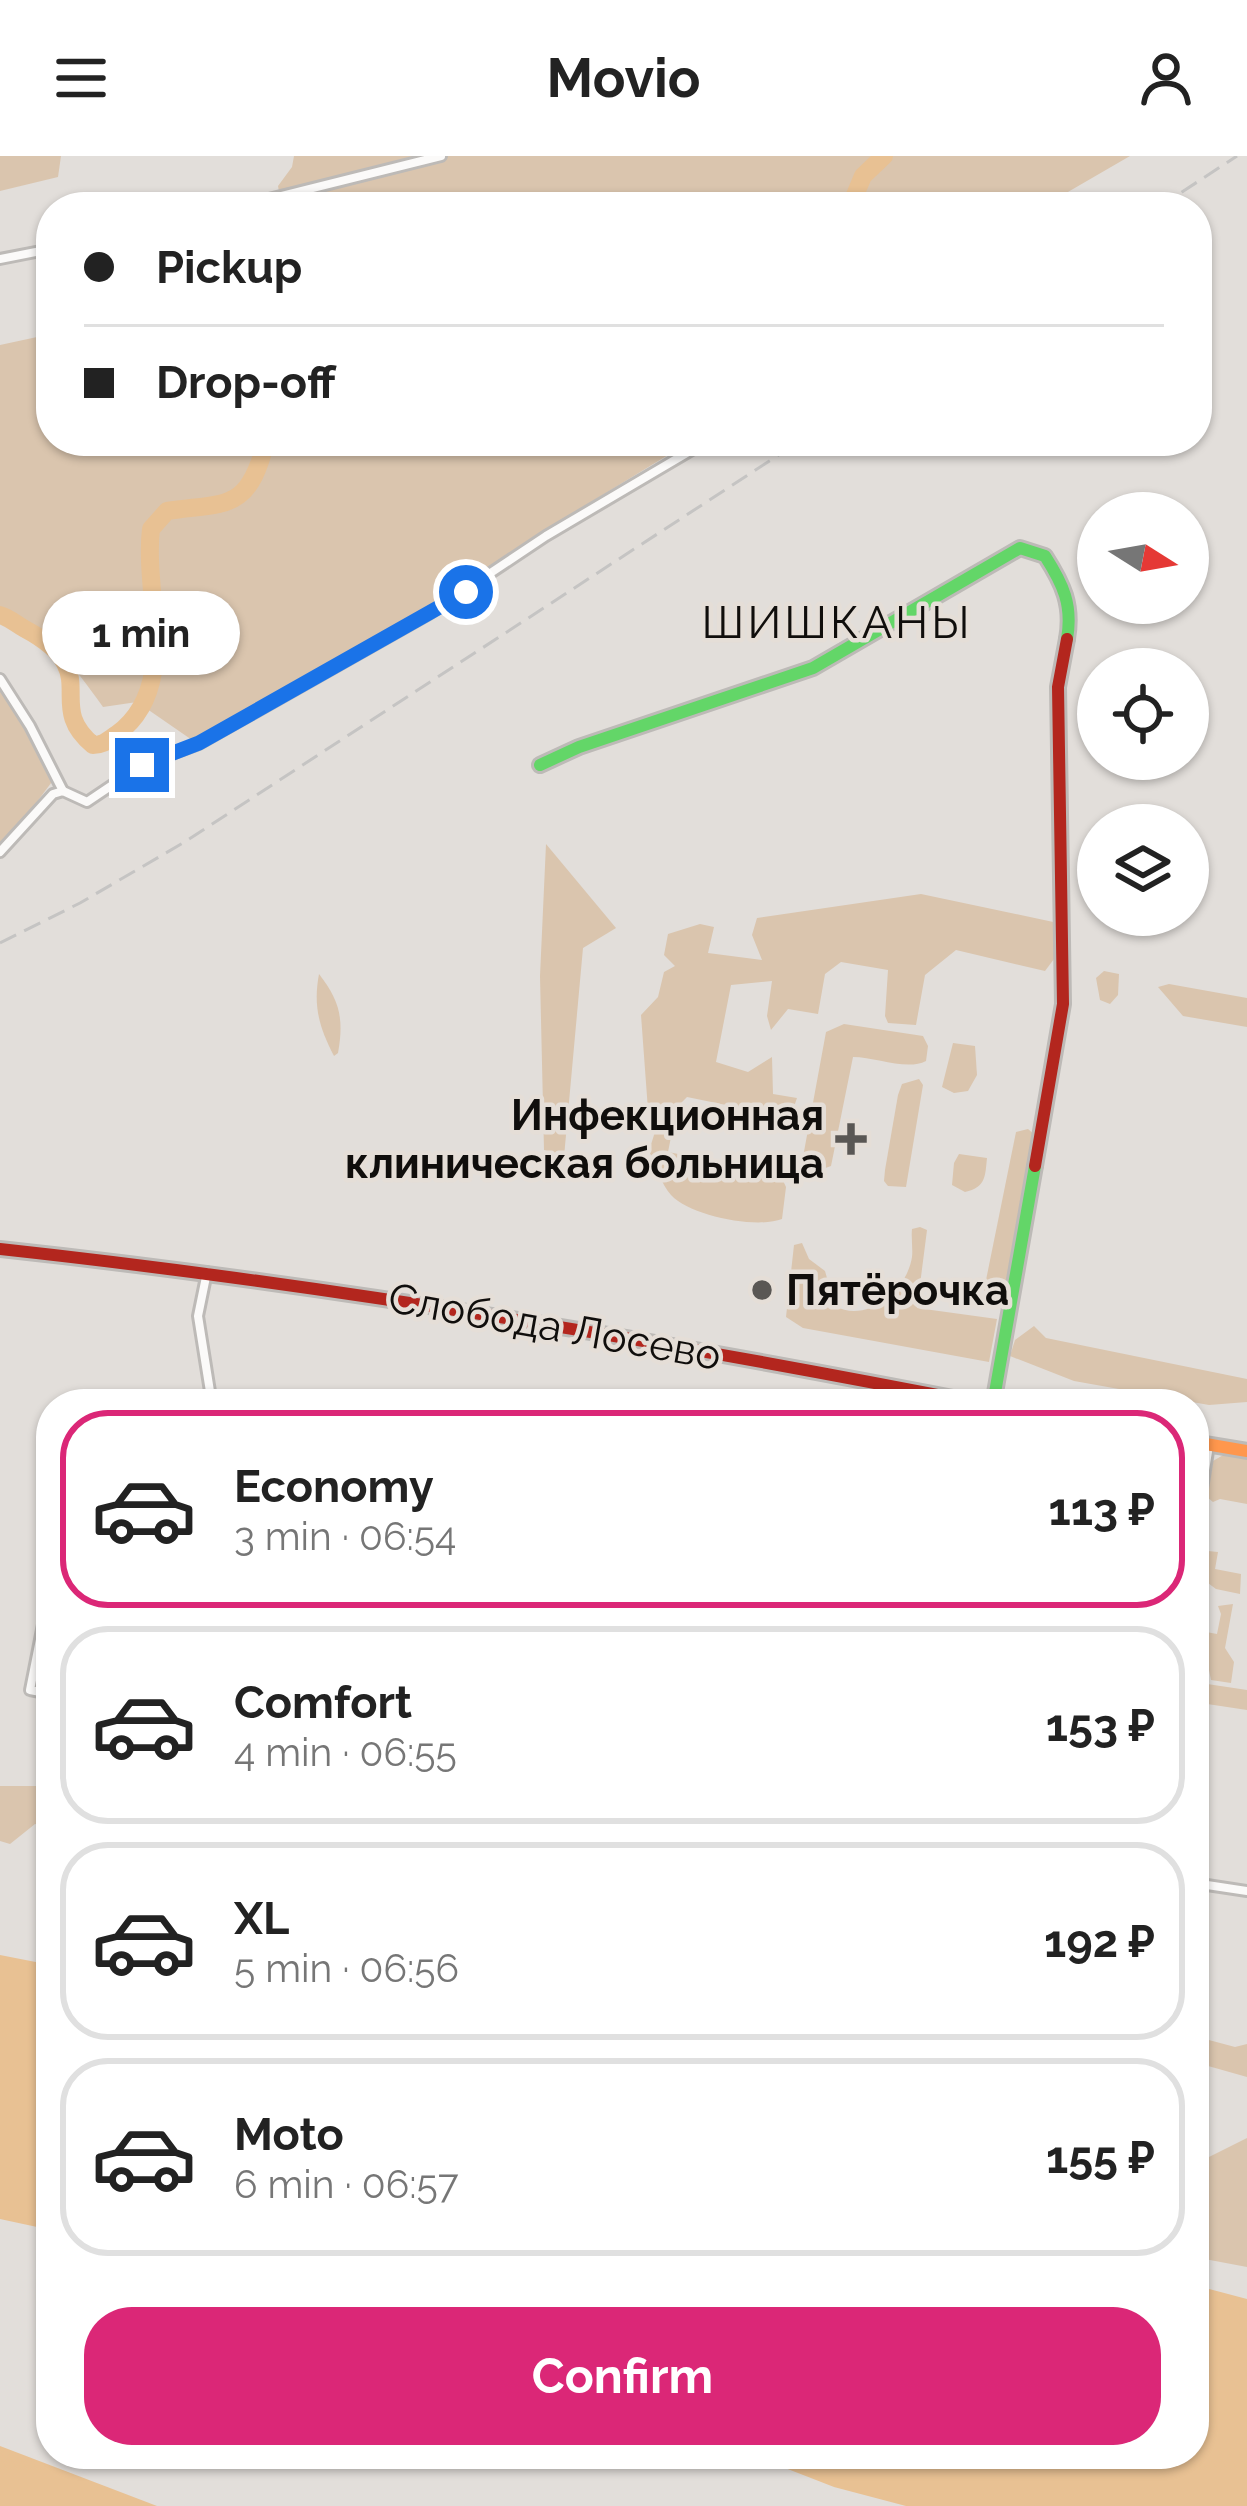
<!DOCTYPE html>
<meta charset="utf-8">
<style>
:root{--surface:#fff;--page:#f2f2f2;--text:#222;--muted:#767676;--line:#e0e0e0;--accent:#db2777}
body{margin:0;font-family:Raleway,sans-serif;background:var(--page);color:var(--text);height:100vh;display:flex;flex-direction:column;font-size:45px;white-space:nowrap}
*{box-sizing:border-box;margin:0}
p{font-size:39px;color:var(--muted)}
.icon{flex:none;width:66px;height:66px;fill:none;stroke:currentColor;stroke-width:2;stroke-linecap:round;stroke-linejoin:round}
.map{position:relative;flex:1;overflow:hidden}
.sheet{position:absolute;left:36px;top:1233px;width:1173px;height:1080px;display:flex;flex-direction:column;background:var(--surface);border-radius:48px;box-shadow:0 3px 9px #0004}
.sheet>*{flex:none}
.top-card{position:absolute;left:36px;top:36px;width:1176px;height:264px;border-radius:48px;box-shadow:0 3px 9px #0004;display:grid;align-content:center;height:264px;padding:0 48px;background:var(--surface)}
.needle{width:78px;rotate:101deg}
.fabs{position:absolute;left:1077px;top:336px;display:grid;gap:24px}
.fabs a{display:grid;place-items:center;width:132px;height:132px;border-radius:50%;background:var(--surface);box-shadow:0 3px 9px #0004;font-size:60px}
.end{position:absolute;width:54px;height:54px;margin:-27px;border:15px solid #1a73e8;background:#fff;box-shadow:0 0 0 6px #fff}
.from{border-radius:50%}
.bubble{position:absolute;height:84px;border-radius:42px;background:var(--surface);box-shadow:0 3px 9px #0004;font-size:39px;font-weight:700;line-height:84px;text-align:center}
.top-card b{display:flex;align-items:center;gap:42px;height:114px;font-size:45px}
.top-card b+b{border-top:3px solid var(--line)}
.top-card i{width:30px;height:30px;background:var(--text)}
ul{padding:21px 0 0;list-style:none}
li{display:flex;align-items:center;gap:36px;height:198px;margin:0 24px 18px;padding:0 24px;border:6px solid var(--line);border-radius:48px}
li div{flex:1}
li b{display:block;font-size:45px}
li em{font-style:normal;font-weight:700}
li.selected{border-color:var(--accent)}
li>.icon{width:108px;height:108px;stroke-width:1.5}
.primary-button{display:flex;gap:24px;margin-top:auto;padding:24px 48px}
.primary-button a{flex:1;height:138px;border-radius:48px;background:var(--accent);color:#fff;font-size:48px;font-weight:700;line-height:138px;text-align:center}
header{display:flex;justify-content:space-between;align-items:center;height:156px;padding:0 48px;background:var(--surface);font-size:54px;font-weight:700}
.map>svg:first-child{display:block}
.green{fill:#dac5ae}
.water{fill:#e8c193}
.lines{fill:none;stroke-linecap:round;stroke-linejoin:round}
.river{stroke:#e8c193;stroke-width:18}
.street-casing{stroke:#bdbab7;stroke-width:14}
.fast-casing{stroke:#bdbab7;stroke-width:18}
.slow-casing{stroke:#bdbab7;stroke-width:18}
.jam-casing{stroke:#bdbab7;stroke-width:18}
.street{stroke:#fbfaf9;stroke-width:8}
.fast{stroke:#63d668;stroke-width:12}
.slow{stroke:#ff974d;stroke-width:12}
.jam{stroke:#b3261e;stroke-width:12}
.rail{stroke:#c5c4c3;stroke-width:3;stroke-dasharray:18 9;stroke-linecap:butt}
.route{stroke:#1a73e8;stroke-width:15}
.poi-dot{fill:#5a5754;stroke:#e5ded7;stroke-width:4.5}
.labels{text-anchor:middle;stroke-width:9;stroke-linejoin:round;paint-order:stroke}
.poi-label{font-size:42px;font-weight:bold;fill:#100e0c;stroke:#e5ded7;text-anchor:end}
.street-label{font-size:42px;fill:#100e0c;stroke:#e5ded7}
.neighbourhood-label{font-size:45px;letter-spacing:3px;fill:#100e0c;stroke:#e5ded7}
</style>
<header><svg class="icon" aria-label="menu" viewBox="0 0 24 24"><path d="M4 6h16M4 12h16M4 18h16"/></svg>Movio<svg class="icon" aria-label="person" viewBox="0 0 24 24"><circle cx="12" cy="8" r="4"/><path d="M4 21q1-7 8-7t8 7"/></svg></header>
<div class="map">
<svg width="1247" height="2350" viewBox="0 0 1247 2350">
<rect width="100%" height="100%" fill="#e2deda"/>
<!-- green -->
<g class="green">
<polygon points="0,0 61,0 58,21 0,35"/>
<polygon points="294,0 1130,0 1042,51 282,51 278,30 292,11"/>
<path d="M51 178V285H691L596 343 477 424 192 584 137 546 103 551C73 508 46 476 0 451V189Z"/>
<polygon points="0,528 57,619 10,682 0,686"/>
<polygon points="546,688 616,772 583,792 564,1001 544,994 540,820"/>
<path d="M921 738 1058 767 1060 795 1045 815 956 794 925 819 916 869 888 867 885 860 888 814 841 806 825 818 818 858 788 853 771 874 767 860 772 825 731 829 716 906 748 916 772 901 773 938 797 942 790 962 687 941 677 951 668 996 780 1018 786 1031 782 1063C757 1073 690 1060 671 1039 661 1028 656 1009 649 995L659 963 648 954 641 859 658 841 664 816 675 810 664 799 668 778 700 768 714 771 708 797 762 804 752 779 757 762Z"/>
<polygon points="1104,815 1119,818 1118,839 1110,848 1100,844 1096,822"/>
<path d="M319 818C340 845 344 863 338 897L334 900C319 871 313 850 319 818Z"/>
<polygon points="1169,828 1247,842 1247,871 1183,860 1158,831"/>
<path d="M844 868 923 880 928 890 926 905C907 915 876 901 853 901L831 1010 820 1014 806 1012 803 1001 826 876Z"/>
<polygon points="953,887 975,890 977,919 968,935 954,937 942,931"/>
<polygon points="919,923 923,929 906,1031 888,1030 884,1025 885,1014 898,939 902,928"/>
<polygon points="1028,973 1035,979 1005,1148 990,1146 984,1134 1016,976"/>
<path d="M959 998 987 1002C985 1021 986 1031 965 1036L952 1029 954 1007Z"/>
<path d="M920 1071 927 1074 917 1152 997 1163 989 1206 803 1172 786 1161 794 1089 802 1087 809 1103 825 1115 835 1150C866 1168 907 1135 912 1101 913 1092 911 1082 912 1073Z"/>
<polygon points="1034,1170 1046,1182 1247,1223 1247,1246 1209,1249 1074,1225 1010,1200 1015,1184"/>
<polygon points="1225,1298 1247,1302 1247,1348 1220,1343 1213,1346 1207,1341 1213,1305"/>
<polygon points="1208,1395 1218,1396 1215,1413 1241,1418 1240,1438 1216,1433 1204,1424"/>
<polygon points="1200,1444 1208,1449 1201,1475 1217,1478 1221,1458 1218,1450 1233,1448 1225,1492 1234,1506 1231,1527 1211,1524 1209,1514 1204,1523 1194,1522 1194,1478"/>
<polygon points="1194,1526 1247,1534 1247,1554 1194,1546"/>
<polygon points="0,1630 51,1630 51,1671 35,1668 10,1688 0,1685"/>
<polygon points="1194,1880 1235,1891 1247,1888 1247,1921 1194,1906"/>
<polygon points="1247,1982 1247,2111 1194,2101 1194,1997 1209,2001"/>
</g>
<!-- water -->
<g class="water">
<polygon points="0,1799 51,1809 51,2074 0,2063"/>
<polygon points="1194,2129 1247,2143 1247,2350 906,2350 834,2331 749,2298 1194,2298"/>
<polygon points="0,2290 157,2350 0,2350"/>
</g>
<g class="lines">
<!-- river -->
<g class="river">
<polyline points="850,51 863,20 884,0"/>
<path d="M0 459C10 462 16 468 25 473 107 517 42 547 93 589 104 589 108 584 117 578 181 531 143 440 151 373L167 355C226 346 248 357 266 285"/>
</g>
<defs>
<g id="street">
<polyline points="237,51 441,0"/>
<polyline points="0,103 51,93"/>
<polyline points="0,523 30,570 63,635"/>
<polyline points="0,696 53,638 63,635 87,646 142,609 199,588 429,458 546,380 707,285"/>
<polyline points="207,1116 198,1160 212,1248"/>
<polyline points="1194,1383 1209,1289"/>
<polyline points="51,1428 30,1534 51,1538"/>
<polyline points="1194,1727 1247,1735"/>
</g>
<g id="fast">
<path d="M540 609 579 591 813 512 1020 392 1045 400C1063 428 1073 449 1067 483"/>
<polyline points="993,1248 1035,1010"/>
</g>
<polyline id="slow" points="1194,1286 1247,1295"/>
<g id="jam">
<polyline points="1035,1010 1063,848 1058,531 1067,483"/>
<path d="M0 1093C331 1129 658 1184 984 1248"/>
</g>
</defs>
<!-- street casing -->
<use href="#street" class="street-casing"/>
<!-- fast casing -->
<use href="#fast" class="fast-casing"/>
<!-- slow casing -->
<use href="#slow" class="slow-casing"/>
<!-- jam casing -->
<use href="#jam" class="jam-casing"/>
<!-- street -->
<use href="#street" class="street"/>
<!-- fast -->
<use href="#fast" class="fast"/>
<!-- slow -->
<use href="#slow" class="slow"/>
<!-- jam -->
<use href="#jam" class="jam"/>
<!-- rail -->
<g class="rail">
<polyline points="1159,51 1237,0"/>
<polyline points="0,787 80,747 183,687 800,285"/>
</g>
</g>
<g class="lines">
<!-- route -->
<polyline class="route" points="142,609 199,587 466,436"/>
</g>
<!-- markers -->
<g class="poi-dot">
<path d="M845 965h12v12h12v12h-12v12h-12v-12h-12v-12h12z"/>
<circle cx="762" cy="1134" r="12"/>
</g>
<g class="labels">
<!-- poi labels -->
<g class="poi-label">
<text x="824" y="974">Инфекционная<tspan x="824" dy="48">клиническая больница</tspan></text>
<text x="786" y="1149" text-anchor="start">Пятёрочка</text>
</g>
<!-- street labels -->
<g class="street-label">
<text transform="translate(555 1170) rotate(10)" y="15">Слобода Лосево</text>
</g>
<!-- neighbourhood labels -->
<g class="neighbourhood-label">
<text x="837" y="482">ШИШКАНЫ</text>
</g>
</g>
</svg>
<div class="fabs">
<a><svg class="needle" viewBox="-14 -14 28 28"><path d="M0-13l5 13h-10z" fill="#e53935"/><path d="M0 13l5-13h-10z" fill="#767676"/></svg></a>
<a><svg class="icon" aria-label="locate" viewBox="0 0 24 24"><circle cx="12" cy="12" r="6"/><path d="M12 2v4M12 18v4M2 12h4M18 12h4"/></svg></a>
<a><svg class="icon" aria-label="layers" viewBox="0 0 24 24"><path d="M12 4l9 5-9 5-9-5zM3 14l9 5 9-5"/></svg></a>
</div>
<i class="end from" style="left:466px;top:436px"></i>
<i class="end" style="left:142px;top:609px"></i>
<div class="bubble" style="left:42px;top:435px;width:198px">1 min</div>
<div class="top-card">
<b><i class="from"></i>Pickup</b>
<b><i></i>Drop-off</b>
</div>
<section class="sheet">
<ul>
<li class="selected"><svg class="icon" aria-label="car" viewBox="0 0 24 24"><path d="M5 17H2v-5l4-1 3-4h7l3 4 3 1v5h-3M9 17h6M6 11h13"/><circle cx="7" cy="17" r="2"/><circle cx="17" cy="17" r="2"/></svg><div><b>Economy</b><p>3 min · 06:54</p></div><em>113 ₽</em></li>
<li><svg class="icon" aria-label="car" viewBox="0 0 24 24"><path d="M5 17H2v-5l4-1 3-4h7l3 4 3 1v5h-3M9 17h6M6 11h13"/><circle cx="7" cy="17" r="2"/><circle cx="17" cy="17" r="2"/></svg><div><b>Comfort</b><p>4 min · 06:55</p></div><em>153 ₽</em></li>
<li><svg class="icon" aria-label="car" viewBox="0 0 24 24"><path d="M5 17H2v-5l4-1 3-4h7l3 4 3 1v5h-3M9 17h6M6 11h13"/><circle cx="7" cy="17" r="2"/><circle cx="17" cy="17" r="2"/></svg><div><b>XL</b><p>5 min · 06:56</p></div><em>192 ₽</em></li>
<li><svg class="icon" aria-label="car" viewBox="0 0 24 24"><path d="M5 17H2v-5l4-1 3-4h7l3 4 3 1v5h-3M9 17h6M6 11h13"/><circle cx="7" cy="17" r="2"/><circle cx="17" cy="17" r="2"/></svg><div><b>Moto</b><p>6 min · 06:57</p></div><em>155 ₽</em></li>
</ul>
<div class="primary-button"><a>Confirm</a></div>
</section>
</div>
